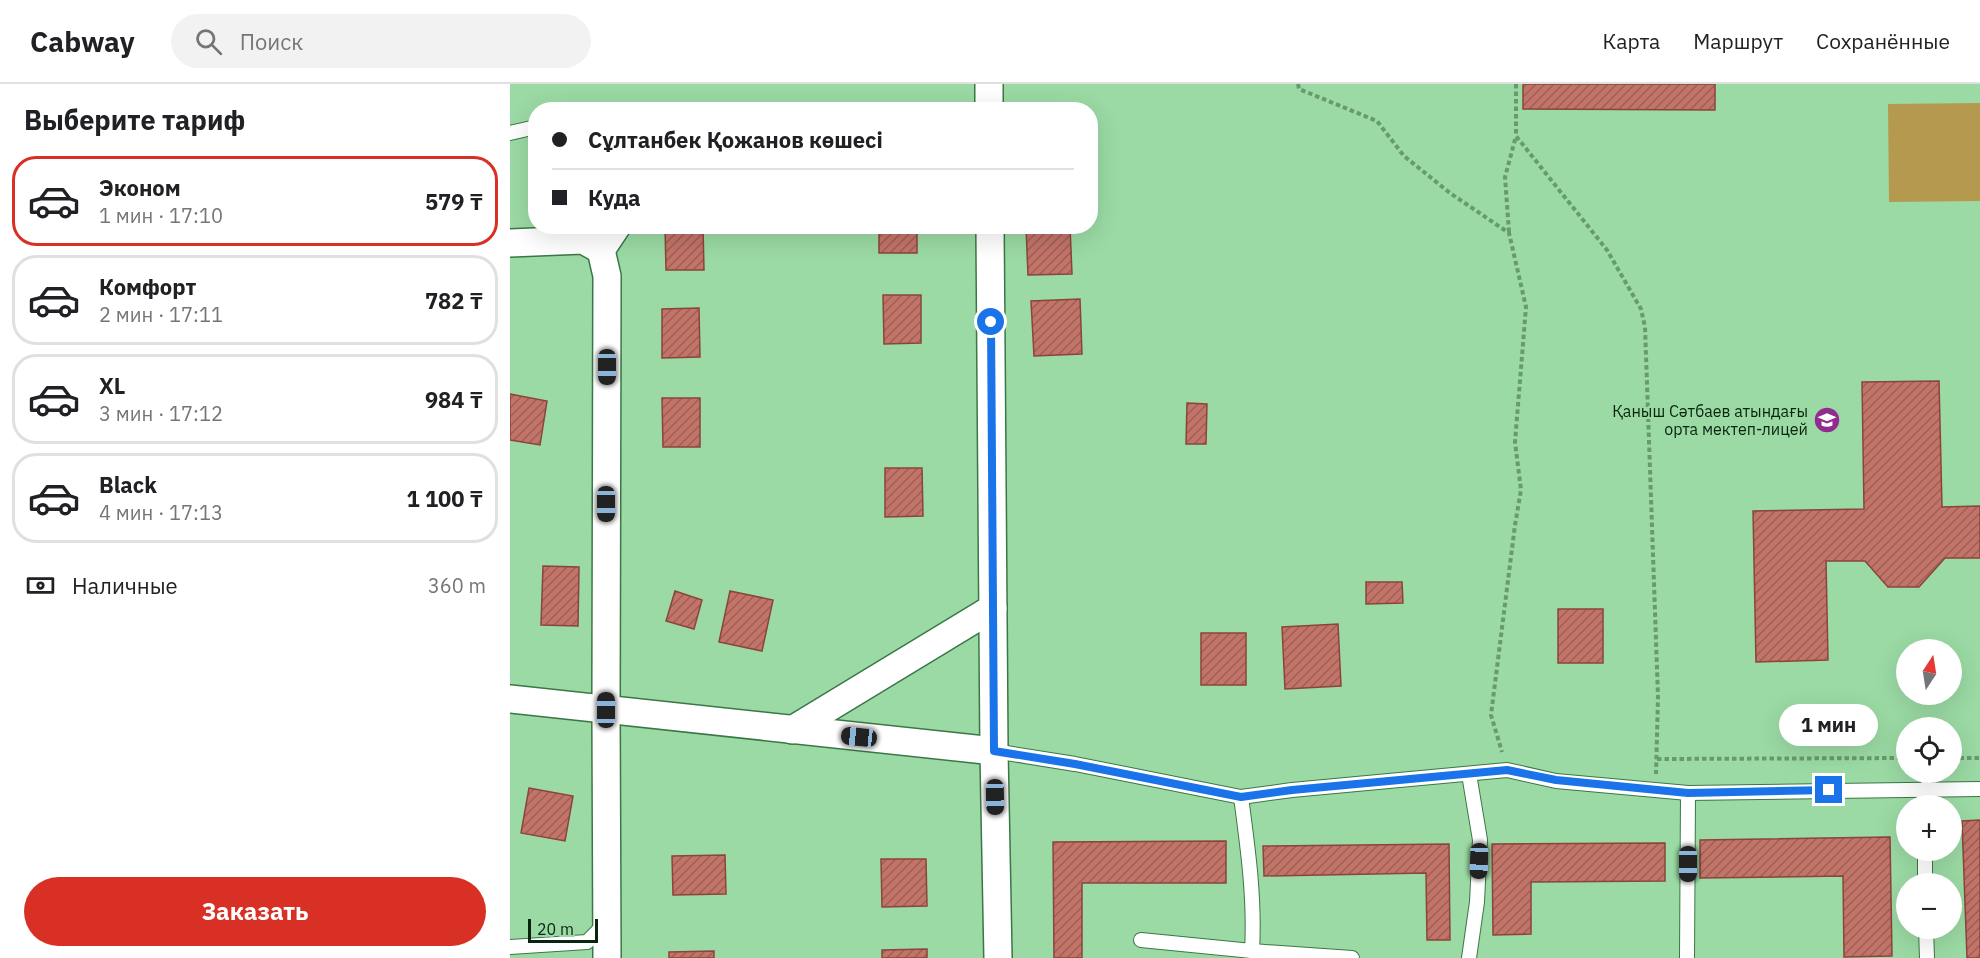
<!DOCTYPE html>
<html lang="ru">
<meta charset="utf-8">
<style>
:root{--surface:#fff;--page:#f2f2f2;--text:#202124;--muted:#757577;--line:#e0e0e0;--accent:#d93025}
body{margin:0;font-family:"IBM Plex Sans",sans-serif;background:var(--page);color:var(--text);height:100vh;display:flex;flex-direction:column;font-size:22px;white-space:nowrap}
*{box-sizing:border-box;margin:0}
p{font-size:20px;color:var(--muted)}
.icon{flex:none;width:33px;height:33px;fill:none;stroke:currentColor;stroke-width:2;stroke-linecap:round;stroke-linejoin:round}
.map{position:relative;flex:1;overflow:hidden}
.panel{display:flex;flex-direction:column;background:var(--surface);width:510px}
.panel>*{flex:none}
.hud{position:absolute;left:18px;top:18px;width:570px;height:132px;border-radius:24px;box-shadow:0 6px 24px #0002;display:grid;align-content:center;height:132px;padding:0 24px;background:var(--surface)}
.needle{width:39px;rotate:12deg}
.tools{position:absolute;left:1386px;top:555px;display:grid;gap:12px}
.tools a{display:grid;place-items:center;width:66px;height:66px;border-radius:50%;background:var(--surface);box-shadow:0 6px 24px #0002;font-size:30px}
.scale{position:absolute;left:18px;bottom:15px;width:70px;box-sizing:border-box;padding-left:6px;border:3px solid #0a2410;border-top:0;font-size:16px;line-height:21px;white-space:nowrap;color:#0a2410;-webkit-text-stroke:4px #9bdaa4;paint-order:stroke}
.end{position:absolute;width:27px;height:27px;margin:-14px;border:8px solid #1a73e8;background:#fff;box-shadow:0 0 0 3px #fff}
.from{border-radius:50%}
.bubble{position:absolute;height:42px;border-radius:21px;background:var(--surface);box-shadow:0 6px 24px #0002;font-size:20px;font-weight:700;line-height:42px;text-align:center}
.car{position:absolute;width:18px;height:36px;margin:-18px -9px;border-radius:8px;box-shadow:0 0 4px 2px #0007;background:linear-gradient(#222 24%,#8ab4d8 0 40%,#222 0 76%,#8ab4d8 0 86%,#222 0)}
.hud b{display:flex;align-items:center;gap:21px;height:57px;font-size:22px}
.hud b+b{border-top:2px solid var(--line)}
.hud i{width:15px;height:15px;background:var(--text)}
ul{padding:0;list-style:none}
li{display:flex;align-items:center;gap:18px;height:90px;margin:0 12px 9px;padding:0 12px;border:3px solid var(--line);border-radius:24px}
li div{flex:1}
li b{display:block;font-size:22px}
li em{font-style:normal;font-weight:700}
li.selected{border-color:var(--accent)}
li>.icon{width:54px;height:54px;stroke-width:1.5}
h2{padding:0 24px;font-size:27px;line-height:72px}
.pay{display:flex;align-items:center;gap:15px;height:66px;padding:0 24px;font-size:22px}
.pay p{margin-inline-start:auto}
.button{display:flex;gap:12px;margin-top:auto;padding:12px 24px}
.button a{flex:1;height:69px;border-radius:36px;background:var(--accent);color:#fff;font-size:24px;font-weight:700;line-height:69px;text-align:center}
header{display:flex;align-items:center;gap:36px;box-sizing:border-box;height:84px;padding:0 30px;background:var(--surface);border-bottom:2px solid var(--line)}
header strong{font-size:28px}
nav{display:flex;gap:33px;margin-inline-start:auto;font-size:21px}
.search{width:420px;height:54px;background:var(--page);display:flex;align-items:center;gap:15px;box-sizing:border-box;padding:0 21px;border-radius:33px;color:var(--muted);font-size:22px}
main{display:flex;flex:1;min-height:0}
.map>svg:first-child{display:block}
.green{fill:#b5994f}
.building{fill:url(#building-hatch);stroke:#8b443b;stroke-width:1.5}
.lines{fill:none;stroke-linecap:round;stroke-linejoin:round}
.service-casing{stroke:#3a7746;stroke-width:16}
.minor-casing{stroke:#3a7746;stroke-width:30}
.path{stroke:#689a70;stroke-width:4;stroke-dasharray:4.5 3;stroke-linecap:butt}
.service{stroke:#fff;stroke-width:14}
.minor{stroke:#fff;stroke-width:27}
.route{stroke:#1a73e8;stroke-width:8}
.labels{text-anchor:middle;stroke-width:4.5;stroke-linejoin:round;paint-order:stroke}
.poi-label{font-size:16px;fill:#0a2410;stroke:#9bdaa4;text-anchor:end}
</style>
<header>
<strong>Cabway</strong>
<div class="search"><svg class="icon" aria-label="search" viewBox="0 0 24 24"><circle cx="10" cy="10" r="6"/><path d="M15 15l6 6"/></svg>Поиск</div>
<nav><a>Карта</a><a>Маршрут</a><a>Сохранённые</a></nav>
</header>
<main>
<section class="panel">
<h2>Выберите тариф</h2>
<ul>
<li class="selected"><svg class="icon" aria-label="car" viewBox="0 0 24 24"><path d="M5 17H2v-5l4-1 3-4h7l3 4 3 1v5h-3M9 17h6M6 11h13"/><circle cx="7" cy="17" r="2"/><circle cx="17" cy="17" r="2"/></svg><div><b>Эконом</b><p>1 мин · 17:10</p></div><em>579 ₸</em></li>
<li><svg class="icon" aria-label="car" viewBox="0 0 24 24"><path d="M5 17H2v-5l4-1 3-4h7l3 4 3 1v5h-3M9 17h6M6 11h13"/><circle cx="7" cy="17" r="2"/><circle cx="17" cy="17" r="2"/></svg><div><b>Комфорт</b><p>2 мин · 17:11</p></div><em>782 ₸</em></li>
<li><svg class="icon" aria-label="car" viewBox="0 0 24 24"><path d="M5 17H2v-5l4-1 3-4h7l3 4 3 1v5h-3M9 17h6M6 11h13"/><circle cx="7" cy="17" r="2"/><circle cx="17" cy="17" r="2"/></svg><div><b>XL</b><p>3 мин · 17:12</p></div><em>984 ₸</em></li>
<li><svg class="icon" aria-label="car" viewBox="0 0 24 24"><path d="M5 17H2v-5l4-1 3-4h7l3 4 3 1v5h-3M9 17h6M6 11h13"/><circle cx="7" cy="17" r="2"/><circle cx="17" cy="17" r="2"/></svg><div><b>Black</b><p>4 мин · 17:13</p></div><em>1 100 ₸</em></li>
</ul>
<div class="pay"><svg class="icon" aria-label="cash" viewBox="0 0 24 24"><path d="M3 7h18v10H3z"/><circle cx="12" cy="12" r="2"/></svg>Наличные<p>360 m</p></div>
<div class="button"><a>Заказать</a></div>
</section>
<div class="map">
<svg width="1470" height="874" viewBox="0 0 1470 874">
<defs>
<pattern id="building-hatch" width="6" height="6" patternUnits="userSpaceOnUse" patternTransform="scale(1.5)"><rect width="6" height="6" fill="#c37469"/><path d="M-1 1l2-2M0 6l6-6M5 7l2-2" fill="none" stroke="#9d5f55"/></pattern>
</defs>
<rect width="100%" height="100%" fill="#9bdaa4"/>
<!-- green -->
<polygon class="green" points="1470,19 1470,117 1379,118 1378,20"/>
<!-- building -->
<g class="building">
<polygon points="1013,0 1205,0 1205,26 1013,25"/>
<polygon points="155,142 193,142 194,186 156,186"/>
<rect x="369" y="142" width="38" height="27"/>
<polygon points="516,142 560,142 562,190 518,191"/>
<polygon points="373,211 411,211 411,259 374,260"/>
<polygon points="570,215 572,270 524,272 521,217"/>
<polygon points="189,224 190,273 152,274 152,225"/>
<polygon points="1429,297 1432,423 1470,422 1470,474 1435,474 1409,503 1378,503 1355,477 1316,477 1318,576 1246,578 1243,427 1354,425 1352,298"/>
<polygon points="0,310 37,317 30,361 0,356"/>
<polygon points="152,314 190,314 190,363 153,363"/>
<polygon points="677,319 697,320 696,360 676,360"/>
<polygon points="375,384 412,384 413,432 375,433"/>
<polygon points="33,482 69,483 68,542 31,541"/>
<polygon points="856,498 892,498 893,519 856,520"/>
<polygon points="165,507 192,516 184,545 156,537"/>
<polygon points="220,507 263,516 252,567 209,558"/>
<rect x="1048" y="525" width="45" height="54"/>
<polygon points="828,540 831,602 775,605 772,543"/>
<rect x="691" y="549" width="45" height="52"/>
<polygon points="19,704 63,712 55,757 11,749"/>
<polygon points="1470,736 1470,874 1457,874 1452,737"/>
<polygon points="1380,753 1382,872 1334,873 1333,792 1190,794 1190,756"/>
<polygon points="716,757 716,799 572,799 572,874 544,874 543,758"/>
<polygon points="1155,759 1155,797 1021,798 1021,850 983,851 982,760"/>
<polygon points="939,760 940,856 917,856 916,789 754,792 753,762"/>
<polygon points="215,771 216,810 163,811 162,772"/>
<polygon points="371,775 416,775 417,822 372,823"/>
<polygon points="417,865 417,874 372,874 372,866"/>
<polygon points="204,867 204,874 159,874 159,868"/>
</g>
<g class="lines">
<defs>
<g id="service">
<polyline points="0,49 26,43"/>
<polyline points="484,667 565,680 731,713 782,706 997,686 1046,697 1178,709 1470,705"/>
<polyline points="959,690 970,756 967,818 959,874"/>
<polyline points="1414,705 1414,722"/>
<path d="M731 713C738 765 745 815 742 867"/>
<polyline points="1415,766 1415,800"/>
<polyline points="1416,844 1417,874"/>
<polyline points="631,856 742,867 842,874"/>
<polyline points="0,863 77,858 95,840"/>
<polyline points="1177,874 1178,709"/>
</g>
<g id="minor">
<polyline points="479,0 479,26"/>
<polyline points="480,142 484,667 488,874"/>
<polyline points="0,159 73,156 91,166 97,192 96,626 97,874"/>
<polyline points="91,166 107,142"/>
<polyline points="0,615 484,667"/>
<polyline points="282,646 483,524"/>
</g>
</defs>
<!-- service casing -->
<use href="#service" class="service-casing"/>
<!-- minor casing -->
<use href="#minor" class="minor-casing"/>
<!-- path -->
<g class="path">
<polyline points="788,0 789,5 867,37 894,72 940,109 999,149 1016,223 1005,358 1011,406 1005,441 981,631 992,668"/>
<polyline points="1006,0 1006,52 1097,166 1131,225 1135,243 1148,613 1146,690"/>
<polyline points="999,148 995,93 1006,52"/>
<polyline points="1442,674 1470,674"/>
<polyline points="1147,675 1396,674"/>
</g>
<!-- service -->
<use href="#service" class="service"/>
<!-- minor -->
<use href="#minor" class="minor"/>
</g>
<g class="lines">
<!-- route -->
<polyline class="route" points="481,238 484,667 565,680 731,713 782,706 997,686 1046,696 1178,709 1319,706"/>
</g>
<!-- icons -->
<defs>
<symbol id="school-disc" viewBox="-11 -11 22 22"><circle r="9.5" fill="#912b90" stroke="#9bdaa4"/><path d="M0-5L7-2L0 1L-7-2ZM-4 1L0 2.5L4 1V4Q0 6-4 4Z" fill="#fff"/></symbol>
</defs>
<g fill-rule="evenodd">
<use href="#school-disc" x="1302" y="321" width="30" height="30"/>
</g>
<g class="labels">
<!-- poi labels -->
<g class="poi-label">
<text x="1298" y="333">Қаныш Сәтбаев атындағы<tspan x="1298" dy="18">орта мектеп-лицей</tspan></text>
</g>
</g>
</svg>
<div class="tools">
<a><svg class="needle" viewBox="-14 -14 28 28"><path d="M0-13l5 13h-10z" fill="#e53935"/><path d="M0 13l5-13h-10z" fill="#757577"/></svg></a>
<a><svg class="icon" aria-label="locate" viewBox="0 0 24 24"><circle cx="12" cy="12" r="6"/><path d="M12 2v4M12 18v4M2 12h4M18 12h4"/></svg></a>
<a>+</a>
<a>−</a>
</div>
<div class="scale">20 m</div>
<i class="end from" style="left:481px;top:238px"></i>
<i class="end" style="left:1319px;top:706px"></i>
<div class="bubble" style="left:1269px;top:620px;width:99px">1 мин</div>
<i class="car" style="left:97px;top:283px;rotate:180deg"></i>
<i class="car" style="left:96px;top:420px;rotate:180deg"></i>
<i class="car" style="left:96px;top:626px;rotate:0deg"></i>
<i class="car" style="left:349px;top:653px;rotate:276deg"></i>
<i class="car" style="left:485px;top:713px;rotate:179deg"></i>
<i class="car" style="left:969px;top:777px;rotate:182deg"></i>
<i class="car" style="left:1178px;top:780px;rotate:180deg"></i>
<div class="hud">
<b><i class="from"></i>Сұлтанбек Қожанов көшесі</b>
<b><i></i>Куда</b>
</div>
</div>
</main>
